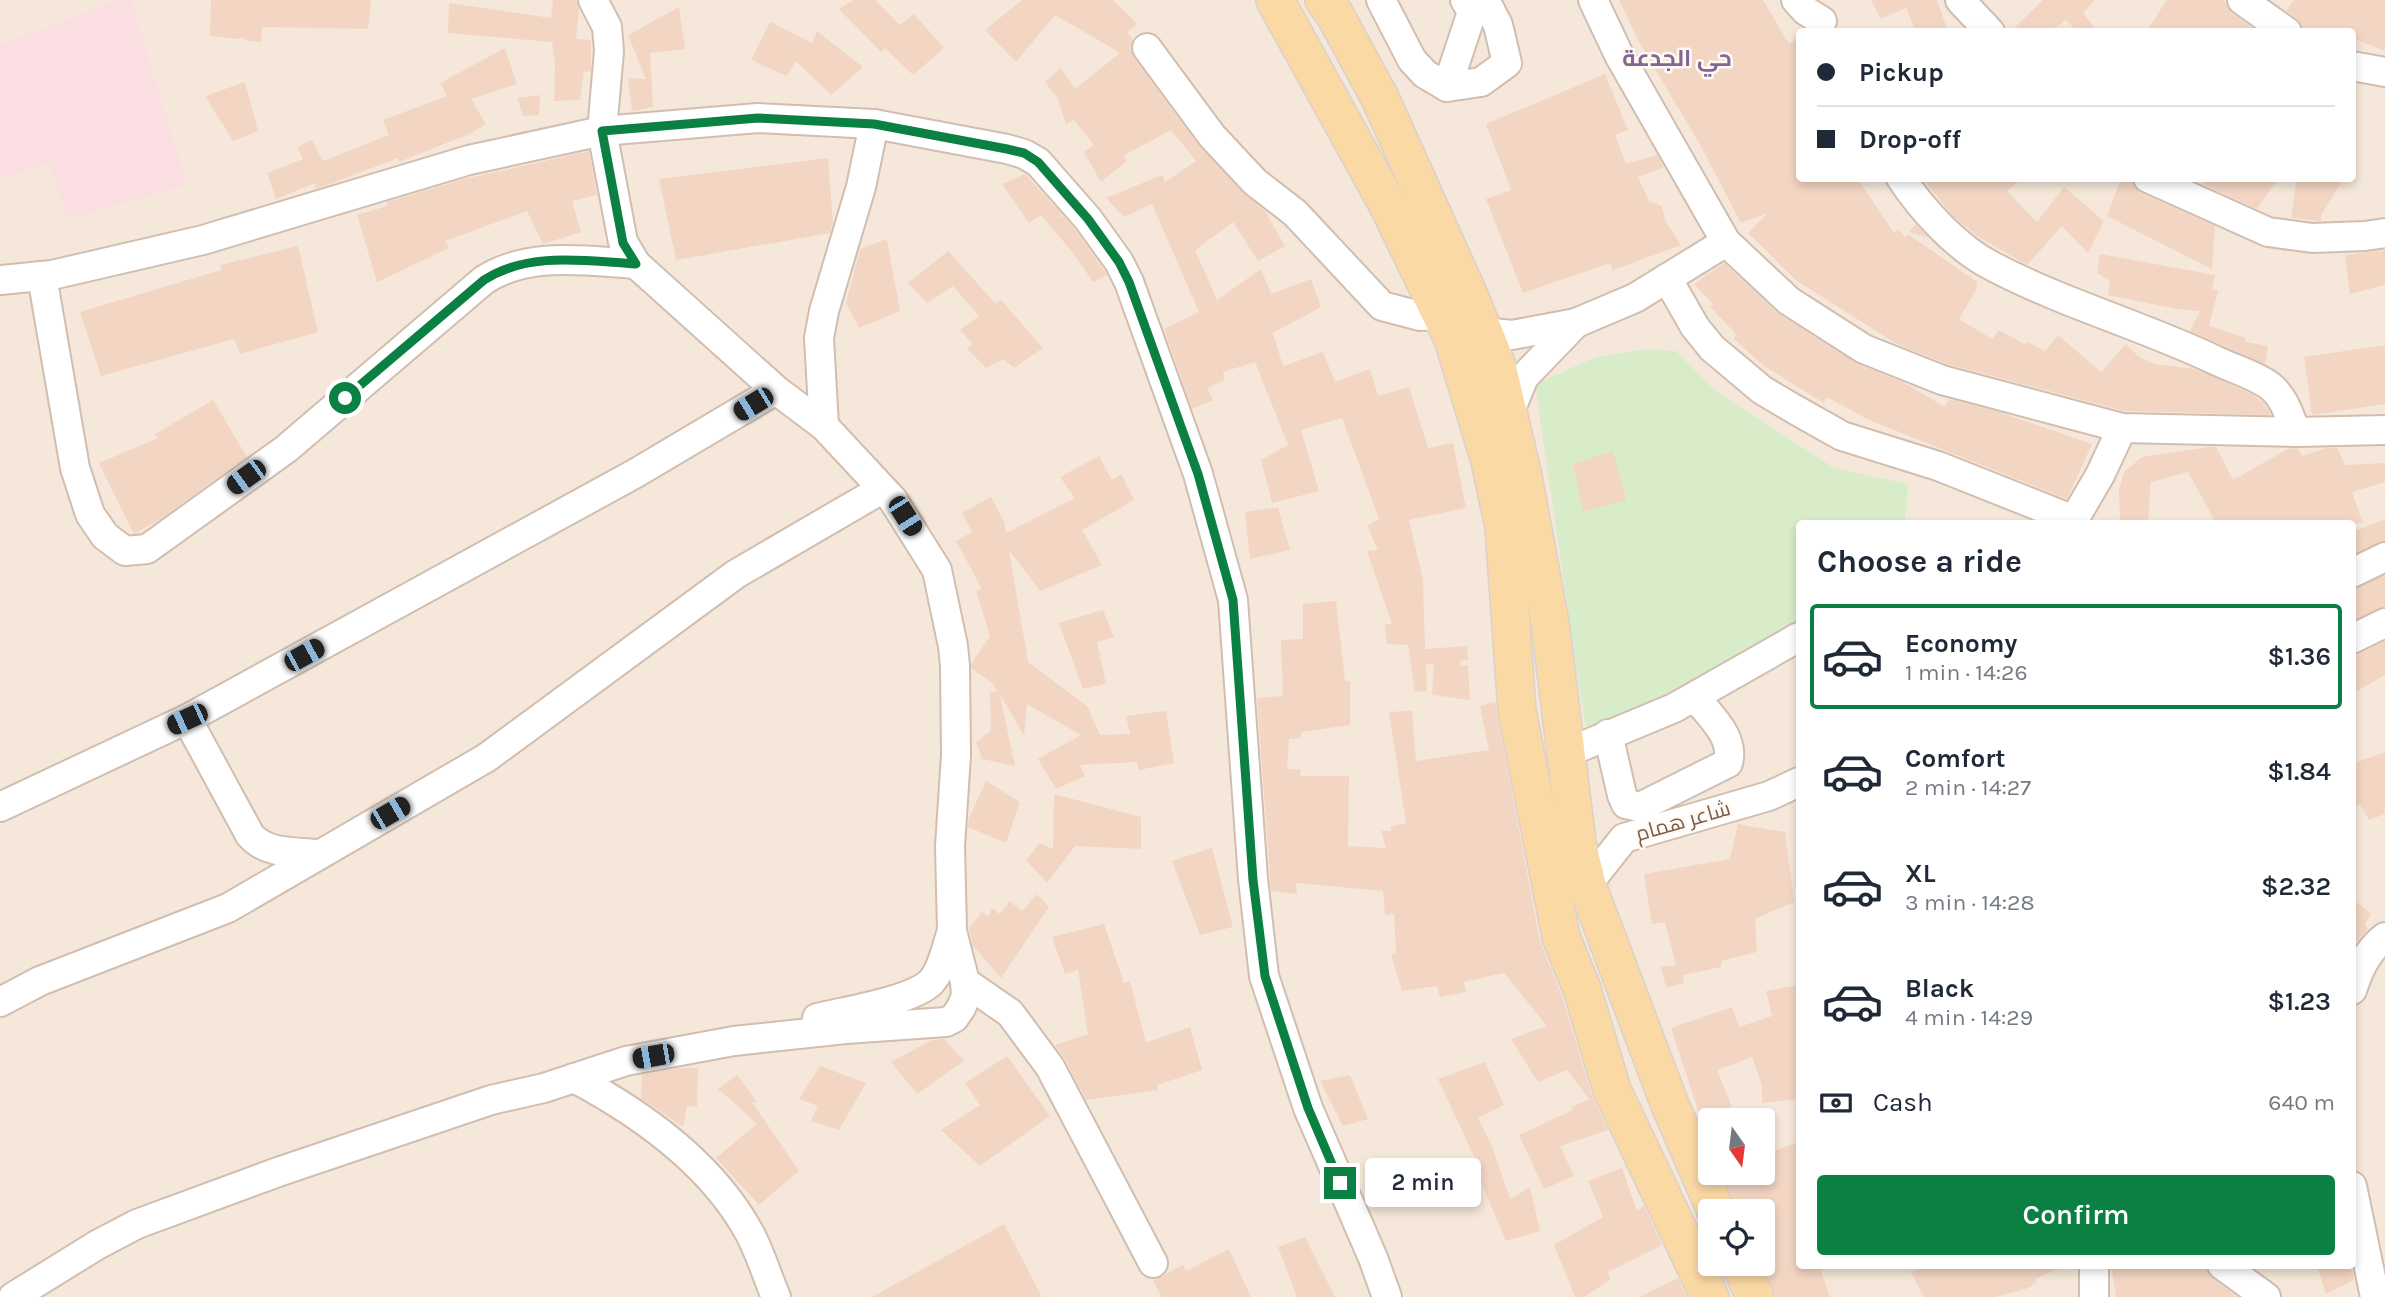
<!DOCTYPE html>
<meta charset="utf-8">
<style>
:root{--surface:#fff;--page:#f2f2f3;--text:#1f2937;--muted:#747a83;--line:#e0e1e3;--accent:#0b8043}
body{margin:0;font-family:Karla,Cairo,sans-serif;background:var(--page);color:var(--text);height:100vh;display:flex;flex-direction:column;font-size:26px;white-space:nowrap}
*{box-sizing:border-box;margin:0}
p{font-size:23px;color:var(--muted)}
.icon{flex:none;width:38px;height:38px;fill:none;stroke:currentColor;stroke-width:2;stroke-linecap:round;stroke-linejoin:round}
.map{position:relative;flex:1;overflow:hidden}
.panel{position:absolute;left:1796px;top:520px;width:560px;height:749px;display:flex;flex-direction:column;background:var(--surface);border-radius:7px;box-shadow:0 4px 10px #0003}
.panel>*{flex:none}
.hud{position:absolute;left:1796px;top:28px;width:560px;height:154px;border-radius:7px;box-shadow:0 4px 10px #0003;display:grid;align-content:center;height:154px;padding:0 21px;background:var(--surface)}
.needle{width:46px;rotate:166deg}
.buttons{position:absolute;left:1698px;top:1108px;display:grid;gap:14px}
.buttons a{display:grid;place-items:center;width:77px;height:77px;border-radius:7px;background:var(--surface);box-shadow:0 4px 10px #0003;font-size:35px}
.end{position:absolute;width:32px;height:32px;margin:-16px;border:9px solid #0b8043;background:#fff;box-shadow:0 0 0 4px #fff}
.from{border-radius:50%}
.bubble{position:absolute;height:49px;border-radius:7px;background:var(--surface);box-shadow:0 4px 10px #0003;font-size:23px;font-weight:600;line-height:49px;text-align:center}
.car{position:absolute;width:21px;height:42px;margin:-21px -10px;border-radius:9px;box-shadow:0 0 5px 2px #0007;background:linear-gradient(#222 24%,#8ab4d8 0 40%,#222 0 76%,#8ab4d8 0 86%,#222 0)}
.hud b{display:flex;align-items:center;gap:24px;height:66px;font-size:26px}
.hud b+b{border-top:2px solid var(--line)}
.hud i{width:18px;height:18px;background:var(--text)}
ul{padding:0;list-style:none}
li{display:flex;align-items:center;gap:21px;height:105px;margin:0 14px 10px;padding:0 7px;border:4px solid transparent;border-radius:7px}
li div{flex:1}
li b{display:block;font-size:26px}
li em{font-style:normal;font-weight:600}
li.on{border-color:var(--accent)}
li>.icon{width:63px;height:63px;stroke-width:1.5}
h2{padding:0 21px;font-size:32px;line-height:84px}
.pay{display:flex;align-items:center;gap:18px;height:77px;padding:0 21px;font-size:26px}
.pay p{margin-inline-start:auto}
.button{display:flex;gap:14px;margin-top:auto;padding:14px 21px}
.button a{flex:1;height:80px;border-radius:7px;background:var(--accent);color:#fff;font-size:28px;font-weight:600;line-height:80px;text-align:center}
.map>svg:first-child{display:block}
.residential{fill:#f5e8da;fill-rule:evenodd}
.medical{fill:#fbdfe3}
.green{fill:#d8ecc9}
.building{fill:#f3d5c3}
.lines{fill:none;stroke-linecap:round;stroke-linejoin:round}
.minor-casing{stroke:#d1beb0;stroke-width:32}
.major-casing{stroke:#dad1cd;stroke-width:40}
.minor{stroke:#fff;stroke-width:28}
.major{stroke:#fbd9a5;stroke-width:37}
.route{stroke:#0b8043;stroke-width:9}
.labels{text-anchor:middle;stroke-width:5;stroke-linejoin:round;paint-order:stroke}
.street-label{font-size:21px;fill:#7a5c4d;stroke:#fffaf3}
.neighbourhood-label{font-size:23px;font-weight:bold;fill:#846695;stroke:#fffaf3}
</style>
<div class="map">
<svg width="2385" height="1297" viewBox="0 0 2385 1297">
<rect width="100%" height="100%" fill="#fdf6ec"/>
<!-- residential -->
<path class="residential" d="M0 0H2385V1297H0ZM1799 32H2352V178H1799ZM1799 523H2352V1265H1799ZM1710 1120H1762V1172H1710ZM1710 1211H1762V1264H1710Z"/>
<!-- medical -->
<polygon class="medical" points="117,0 131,0 187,185 68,219 49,163 0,179 0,45"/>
<!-- green -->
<polygon class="green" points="1646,349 1676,351 1714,390 1834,468 1908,484 1905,523 1799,523 1799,630 1588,733 1582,707 1535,384 1596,357"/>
<!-- building -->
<g class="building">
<polygon points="211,0 371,0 368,29 262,27 261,42 245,40 243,37 237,39 210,36"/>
<polygon points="553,0 576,0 579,9 576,39 591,40 591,72 584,71 580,100 554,101 555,65 552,42 448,33 449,3 551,18"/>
<polygon points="854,0 875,0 900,25 914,14 944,48 913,75 885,48 881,52 839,9"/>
<polygon points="1022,0 1113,0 1138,24 1127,32 1133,40 1130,49 1134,58 1200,147 1243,193 1265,211 1285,246 1258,261 1233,222 1195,250 1217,300 1261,269 1271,294 1311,279 1321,307 1273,333 1283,366 1323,352 1335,382 1370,369 1378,396 1409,387 1428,448 1453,443 1466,508 1409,520 1423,580 1425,649 1467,646 1468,660 1460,661 1461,666 1468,665 1470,700 1432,695 1434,663 1426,664 1427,691 1415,692 1408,645 1387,644 1385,624 1392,624 1367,551 1378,550 1367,526 1379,519 1342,418 1301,430 1319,491 1272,503 1261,460 1288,445 1255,362 1223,372 1225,380 1207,388 1213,400 1192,409 1164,329 1199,312 1152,204 1124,217 1106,198 1162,175 1165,182 1196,161 1171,130 1123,156 1127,161 1101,182 1084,152 1094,145 1074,120 1066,125 1058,99 1045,82 1061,68 1075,89 1120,53 1055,15 1016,62 985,30"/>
<polygon points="1619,0 1763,0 1789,44 1799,37 1799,178 1857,178 1894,233 1898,229 1905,237 1908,234 1977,282 1977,288 1959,319 1992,339 1999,330 2026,345 2028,342 2045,351 2058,335 2101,372 2126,344 2138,356 2154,364 2195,369 2250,393 2263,402 2271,415 2124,411 1947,364 1899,345 1884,336 1797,281 1748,233 1768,213 1741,223 1698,141 1639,42"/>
<polygon points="1871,0 1937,0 1948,32 1916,32 1906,8 1881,19"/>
<polygon points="2043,0 2095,0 2083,13 2098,32 2078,32 2066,20 2050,32 2010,32"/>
<polygon points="2167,0 2223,0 2232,13 2258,32 2146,32"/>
<polygon points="2294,0 2385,0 2385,51 2352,38 2352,32 2303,32 2297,19 2286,11"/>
<polygon points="679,7 685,49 650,53 653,107 632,111 628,78 646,79 628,35"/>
<polygon points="770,22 812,43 817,31 863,67 831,95 796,61 787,76 751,60"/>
<polygon points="505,48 517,84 471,99 486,124 467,135 399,162 398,158 333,183 316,189 315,183 276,199 267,173 303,159 297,147 312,140 323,161 389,135 383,120 447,96 440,83"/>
<polygon points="1605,74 1628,130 1615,135 1626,164 1657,155 1664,167 1638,177 1649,201 1662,206 1665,220 1681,245 1613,270 1610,263 1523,293 1486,199 1511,190 1486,124"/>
<polygon points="245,82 258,131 233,141 205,96"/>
<polygon points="540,95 539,115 523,116 517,98"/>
<polygon points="589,151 597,195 572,201 581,232 543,244 527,211 445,241 449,248 377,282 357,215 387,206 387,202 464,179"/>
<polygon points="828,158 833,222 830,233 676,260 659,179"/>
<polygon points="1025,174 1062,214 1058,218 1063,216 1075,229 1107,275 1093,282 1073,253 1041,215 1029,223 1002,184"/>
<polygon points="1922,178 2023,178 2007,191 2037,222 2064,187 2104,221 2088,253 2062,226 2027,265 1977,236 1953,216"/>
<polygon points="2121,178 2132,181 2135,188 2141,193 2215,226 2212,269 2107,216"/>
<polygon points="2202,178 2278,178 2257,209 2203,184 2205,180"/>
<polygon points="2297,178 2344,178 2321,215 2321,221 2291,218"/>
<polygon points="1916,224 1918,227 1929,238 1909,232"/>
<polygon points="887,239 900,311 859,328 846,303 860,249"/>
<polygon points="298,246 318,332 240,354 234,339 101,376 80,312 221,270 220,265"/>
<polygon points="2385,250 2385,285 2350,294 2345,255"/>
<polygon points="948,251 996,304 1001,300 1043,348 1014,368 1004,359 986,368 967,349 972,343 960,330 979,316 953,286 927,303 908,283"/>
<polygon points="2100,254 2215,275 2212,289 2218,291 2209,326 2246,338 2246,342 2268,346 2265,364 2190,331 2200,311 2177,309 2108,295 2110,281 2097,273"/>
<polygon points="1724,263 1780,315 1858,364 1903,382 1945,407 1949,399 2002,413 2092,444 2067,499 1869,420 1827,397 1824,403 1764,366 1734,339 1736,334 1710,307 1713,304 1694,284"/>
<polygon points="2385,345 2385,404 2312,415 2304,357"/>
<polygon points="213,400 247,457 162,518 134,534 99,463 158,438 155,434"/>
<polygon points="2209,447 2216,447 2233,480 2290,448 2298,449 2302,456 2326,448 2337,448 2345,465 2385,463 2385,482 2352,492 2363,523 2216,523 2188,472 2151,482 2148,523 2120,523 2119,490 2124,472 2142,457"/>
<polygon points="1613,451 1626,500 1583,512 1573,464"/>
<polygon points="1099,456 1112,480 1121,474 1134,500 1082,530 1102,565 1040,591 1009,550 1028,662 1087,706 1100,735 1130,734 1126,716 1166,711 1174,763 1139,770 1137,762 1080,765 1085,776 1056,789 1038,759 1081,735 1027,704 1024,735 1000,695 1015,766 982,759 976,742 991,731 990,692 997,691 992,683 972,669 971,664 990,636 976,591 982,589 956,541 972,532 962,513 991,497 1004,521 1006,533 1075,498 1060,477"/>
<polygon points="1278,507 1290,550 1250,559 1245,512"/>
<polygon points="2385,519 2385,541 2352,555 2352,532"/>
<polygon points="2385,575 2385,607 2352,621 2352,589"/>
<polygon points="1336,601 1345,681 1350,681 1350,725 1301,732 1301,738 1289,739 1287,769 1301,769 1300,776 1349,776 1348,846 1386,848 1381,831 1391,831 1391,826 1406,823 1389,712 1412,711 1416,761 1489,750 1480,706 1495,702 1540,941 1562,996 1592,1096 1608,1130 1560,1146 1574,1176 1544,1189 1519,1135 1573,1110 1572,1107 1589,1099 1567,1070 1538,1082 1511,1039 1547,1026 1504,973 1463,982 1467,992 1440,997 1437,986 1402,991 1391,955 1396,953 1394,914 1385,915 1383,891 1296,883 1297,894 1271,891 1257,698 1283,696 1281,640 1303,639 1303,604"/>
<polygon points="1103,610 1114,637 1097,642 1106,684 1083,689 1059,623"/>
<polygon points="2385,641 2385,675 2352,694 2352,658"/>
<polygon points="2385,752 2385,814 2369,820 2360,804 2352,809 2352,764"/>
<polygon points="986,781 1020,802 1006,843 968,827 969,818"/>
<polygon points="1054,794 1141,817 1141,849 1075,846 1047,883 1026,860 1040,843 1053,849"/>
<polygon points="1738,824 1785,832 1794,902 1755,919 1757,952 1721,961 1721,967 1683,975 1684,983 1666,988 1661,967 1676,965 1665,922 1652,924 1644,874 1730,859"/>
<polygon points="1212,848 1233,927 1200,935 1172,861"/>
<polygon points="1037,894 1049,907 1001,978 973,946 969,928 982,912 988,917 992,908 1000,914 1010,901 1022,911"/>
<polygon points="2352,898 2371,914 2365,924 2368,929 2352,947"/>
<polygon points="1104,924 1124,983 1130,981 1146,1043 1190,1027 1202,1070 1157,1085 1158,1090 1086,1100 1065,1059 1055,1045 1088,1034 1078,970 1065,974 1052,937"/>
<polygon points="1799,985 1799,1099 1762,1103 1762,1085 1752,1057 1717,1070 1732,1107 1700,1116 1671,1028 1732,1007 1739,1027 1772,1016 1766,991"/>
<polygon points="944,1039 964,1061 917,1094 891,1062 932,1040"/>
<polygon points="1007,1056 1050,1116 980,1166 941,1130 980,1105 965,1083"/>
<polygon points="1485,1062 1504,1105 1478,1118 1492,1146 1510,1199 1530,1187 1540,1231 1506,1241 1479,1178 1483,1176 1438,1079"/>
<polygon points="820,1066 866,1083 839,1130 811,1121 818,1106 799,1099"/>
<polygon points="679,1068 698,1068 697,1107 687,1106 683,1127 641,1098 642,1075"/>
<polygon points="737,1075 758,1103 752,1102 799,1171 759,1205 716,1158 757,1124 722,1092 717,1090"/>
<polygon points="1350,1075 1368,1119 1343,1126 1320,1081"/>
<polygon points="1799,1142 1799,1265 1819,1265 1830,1297 1776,1297 1762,1262 1762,1211 1737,1211 1722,1172 1758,1172 1762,1184 1762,1155"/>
<polygon points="1622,1168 1637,1211 1644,1206 1662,1245 1608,1272 1610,1280 1584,1297 1575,1297 1554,1245 1603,1217 1588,1181"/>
<polygon points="1004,1224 1042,1297 872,1297"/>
<polygon points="1305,1237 1335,1297 1297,1297 1278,1247"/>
<polygon points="1229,1249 1251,1297 1162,1297 1153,1281 1183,1265 1186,1271"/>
<polygon points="1936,1265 2067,1265 2035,1279 2037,1282 2026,1289 1995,1297 1924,1297 1911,1272"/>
<polygon points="2111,1265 2206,1265 2212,1278 2238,1297 2116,1297"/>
<polygon points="2317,1265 2351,1265 2354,1280 2326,1294"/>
<polygon points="1678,1278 1687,1297 1639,1297"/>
</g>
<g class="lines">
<defs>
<g id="minor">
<polyline points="1381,0 1412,60 1425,74 1447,87 1481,82 1507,63 1498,25 1485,0"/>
<polyline points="1593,0 1619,55 1726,242 1789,301 1864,349 1942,380 2122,428 2296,432 2385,430"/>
<polyline points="1796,0 1806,11 1822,21"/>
<polyline points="1960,0 1990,32"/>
<polyline points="2242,0 2287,32"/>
<polyline points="1147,48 1212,136 1255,182 1295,213 1382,306 1420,316 1442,315"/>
<polyline points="2352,66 2385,72"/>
<polyline points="1447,87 1472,12 1465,0"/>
<path d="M1901 178C1922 210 1958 249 1992 266 2064 304 2144 326 2217 361 2234 369 2255 375 2270 386 2284 397 2289 415 2296 432"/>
<polyline points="2148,178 2268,232 2312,238 2365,236 2385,233"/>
<path d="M42 276 75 468 90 514 105 536 125 551 147 549 286 449 484 280C529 251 585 261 636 264"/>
<polyline points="1667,278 1695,327 1712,348 1762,390 1794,409 1842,436 1938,466 2074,520"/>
<polyline points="0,280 52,275 203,240 469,160 602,131 758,118 874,124 1007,149 1024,154 1038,162 1088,219 1119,262 1129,282 1198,474 1233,600 1253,879 1264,976 1308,1108 1373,1258 1387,1297"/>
<polyline points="1483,332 1512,335 1576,323 1635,298 1726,242"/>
<polyline points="1508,416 1524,377 1576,323"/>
<polyline points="824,426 819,338 824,311 861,187 874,124"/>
<polyline points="2072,523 2100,475 2122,428"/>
<polyline points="2352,573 2385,557"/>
<polyline points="2352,639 2385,623"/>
<path d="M187 719 250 835C266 854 294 852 318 854"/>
<path d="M1608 734 1622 795 1626 804 1640 807 1728 763C1735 737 1710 716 1695 697"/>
<polyline points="1566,753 1674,708 1799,637"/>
<polyline points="0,807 187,719 636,473 776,390"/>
<polyline points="1587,885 1624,838 1769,796 1799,782"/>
<polyline points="965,982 1010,1013 1050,1067 1153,1263"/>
<path d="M2352 990C2359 969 2367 951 2385 937"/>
<polyline points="0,1002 40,981 228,908 486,758 736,574 882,489"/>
<path d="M817 1018C845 1011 912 1001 931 982 943 969 946 947 952 931"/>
<path d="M574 1078C642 1114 711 1163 749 1232 760 1252 767 1276 776 1297"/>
<polyline points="2352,1186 2375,1297"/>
<polyline points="2222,1265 2266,1297"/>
<polyline points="13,1297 97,1245 137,1224 278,1172 491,1100 544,1088 626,1061 734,1041 846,1029 946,1022 954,1018 961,1008 966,996 965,982 952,931 950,846 956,755 955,666 953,646 937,570 893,500 824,426 776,390 636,264 623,242 602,131 609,51 607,27 593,0"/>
<polyline points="2094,1297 2094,1265"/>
</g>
<g id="major">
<polyline points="1275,0 1388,205 1453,339 1490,461 1504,527 1517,710 1561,937 1582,989 1612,1090 1710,1297"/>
<polyline points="1324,0 1335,15 1380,98 1470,298 1497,366 1523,476 1550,623 1577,843 1587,885 1670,1105 1716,1211"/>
<polyline points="1740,1264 1755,1297"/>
</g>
</defs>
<!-- minor casing -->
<use href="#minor" class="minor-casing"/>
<!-- major casing -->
<use href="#major" class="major-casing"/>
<!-- minor -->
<use href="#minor" class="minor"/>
<!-- major -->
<use href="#major" class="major"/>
</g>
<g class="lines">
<!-- route -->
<path class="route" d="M345 398 484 280C529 251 585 261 636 264L623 243 602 131 758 118 874 124 1007 149 1024 153 1038 162 1088 219 1119 262 1129 282 1198 474 1233 600 1253 880 1265 976 1308 1108 1340 1183"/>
</g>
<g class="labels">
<!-- street labels -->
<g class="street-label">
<text transform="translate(1683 821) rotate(-16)" y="7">شاعر همام</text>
</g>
<!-- neighbourhood labels -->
<g class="neighbourhood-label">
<text x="1677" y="66">حي الجدعة</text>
</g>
</g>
</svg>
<div class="buttons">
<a><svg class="needle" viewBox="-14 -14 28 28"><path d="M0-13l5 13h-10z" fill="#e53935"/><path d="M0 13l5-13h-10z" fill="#747a83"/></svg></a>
<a><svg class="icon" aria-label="locate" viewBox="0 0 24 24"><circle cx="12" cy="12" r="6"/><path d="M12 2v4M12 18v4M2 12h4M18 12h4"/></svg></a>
</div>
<i class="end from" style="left:345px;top:398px"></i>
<i class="end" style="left:1340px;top:1183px"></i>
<div class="bubble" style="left:1365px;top:1158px;width:116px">2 min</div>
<i class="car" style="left:753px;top:404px;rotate:239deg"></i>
<i class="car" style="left:246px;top:477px;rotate:234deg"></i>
<i class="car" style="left:905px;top:516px;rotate:148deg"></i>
<i class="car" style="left:304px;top:655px;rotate:61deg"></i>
<i class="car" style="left:187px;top:719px;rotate:245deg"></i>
<i class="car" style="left:390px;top:813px;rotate:60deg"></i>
<i class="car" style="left:653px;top:1056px;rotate:260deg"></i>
<div class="hud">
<b><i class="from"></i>Pickup</b>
<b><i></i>Drop-off</b>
</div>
<section class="panel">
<h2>Choose a ride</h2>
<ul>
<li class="on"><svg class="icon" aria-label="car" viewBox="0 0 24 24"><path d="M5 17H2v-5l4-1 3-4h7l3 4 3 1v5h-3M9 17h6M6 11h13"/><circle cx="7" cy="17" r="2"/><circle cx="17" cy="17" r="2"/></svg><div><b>Economy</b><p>1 min · 14:26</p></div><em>$1.36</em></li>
<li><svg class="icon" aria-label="car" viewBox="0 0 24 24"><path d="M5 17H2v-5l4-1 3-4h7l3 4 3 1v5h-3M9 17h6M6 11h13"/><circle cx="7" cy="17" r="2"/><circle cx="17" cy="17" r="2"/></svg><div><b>Comfort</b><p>2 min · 14:27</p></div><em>$1.84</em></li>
<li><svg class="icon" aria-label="car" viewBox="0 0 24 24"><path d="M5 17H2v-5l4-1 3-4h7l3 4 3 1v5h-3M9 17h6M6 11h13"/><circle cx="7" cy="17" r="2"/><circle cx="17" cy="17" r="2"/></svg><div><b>XL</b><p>3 min · 14:28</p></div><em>$2.32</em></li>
<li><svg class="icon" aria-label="car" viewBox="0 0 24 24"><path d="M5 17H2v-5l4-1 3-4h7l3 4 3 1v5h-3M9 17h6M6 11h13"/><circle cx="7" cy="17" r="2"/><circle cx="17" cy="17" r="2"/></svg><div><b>Black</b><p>4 min · 14:29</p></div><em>$1.23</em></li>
</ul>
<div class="pay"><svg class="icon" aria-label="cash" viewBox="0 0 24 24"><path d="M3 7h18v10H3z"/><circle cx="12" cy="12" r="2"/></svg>Cash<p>640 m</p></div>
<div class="button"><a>Confirm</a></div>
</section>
</div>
